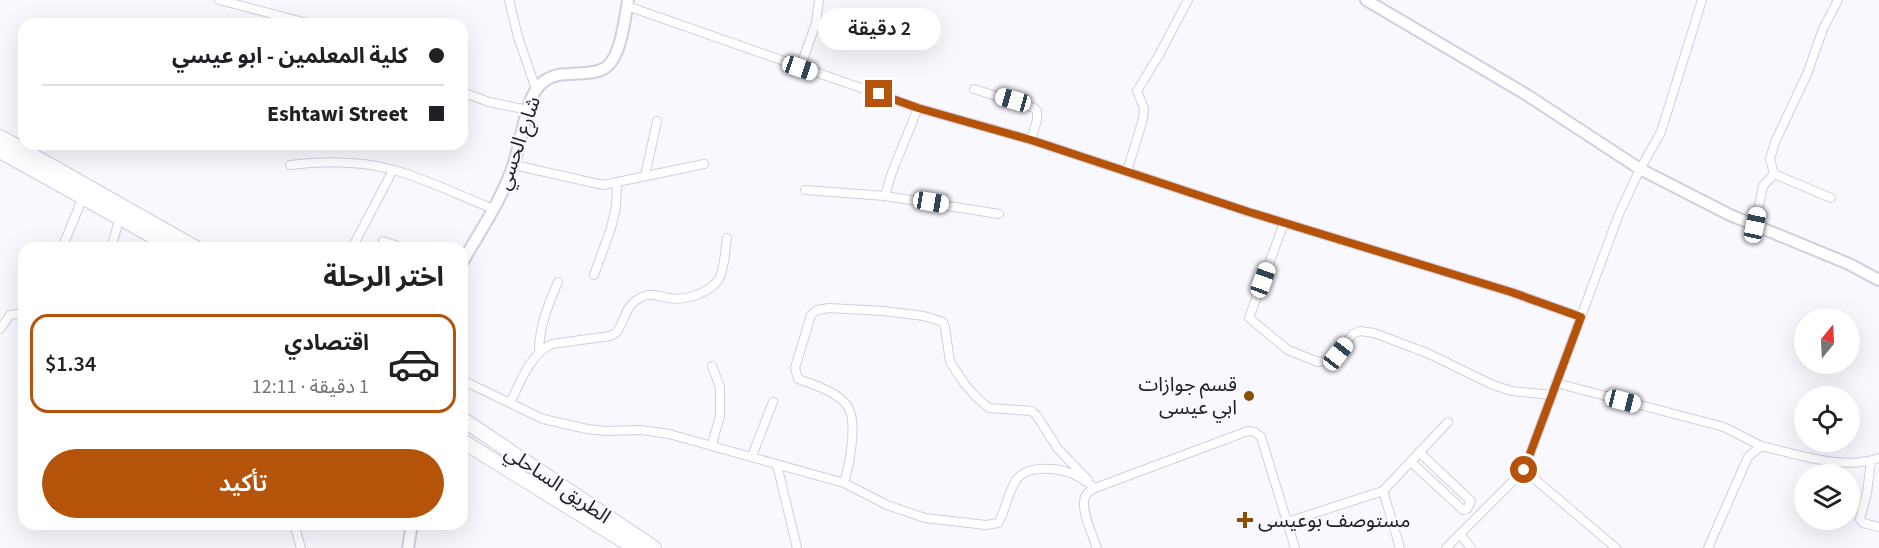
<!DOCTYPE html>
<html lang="ar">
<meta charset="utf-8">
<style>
:root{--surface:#fff;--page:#f6f6f6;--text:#202124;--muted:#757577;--line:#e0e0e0;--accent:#b45309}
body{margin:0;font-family:"Source Sans 3","Noto Sans Arabic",sans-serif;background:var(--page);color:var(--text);direction:rtl;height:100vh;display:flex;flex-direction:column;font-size:22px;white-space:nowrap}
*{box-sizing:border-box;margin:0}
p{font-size:20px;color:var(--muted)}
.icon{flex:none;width:33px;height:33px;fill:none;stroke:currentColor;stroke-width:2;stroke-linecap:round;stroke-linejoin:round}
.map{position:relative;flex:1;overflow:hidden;direction:ltr}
.details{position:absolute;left:18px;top:242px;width:450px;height:288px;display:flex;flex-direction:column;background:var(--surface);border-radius:18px;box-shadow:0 6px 24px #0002;direction:rtl}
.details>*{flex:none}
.top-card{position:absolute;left:18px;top:18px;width:450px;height:132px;border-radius:18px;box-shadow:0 6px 24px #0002;direction:rtl;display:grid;align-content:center;height:132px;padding:0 24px;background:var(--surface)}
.needle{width:39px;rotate:18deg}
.buttons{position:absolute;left:1794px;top:308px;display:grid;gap:12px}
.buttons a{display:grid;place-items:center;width:66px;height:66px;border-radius:50%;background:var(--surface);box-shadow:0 6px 24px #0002;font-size:30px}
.end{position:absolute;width:27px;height:27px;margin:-14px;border:8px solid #b45309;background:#fff;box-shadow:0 0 0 3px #fff}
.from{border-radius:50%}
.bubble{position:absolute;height:42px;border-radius:21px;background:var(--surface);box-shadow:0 6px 24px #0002;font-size:20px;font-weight:600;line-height:42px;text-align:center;direction:rtl}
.car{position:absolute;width:18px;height:36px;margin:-18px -9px;border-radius:8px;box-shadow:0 0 4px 2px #0007;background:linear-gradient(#fff 24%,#345 0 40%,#fff 0 76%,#345 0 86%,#fff 0)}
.top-card b{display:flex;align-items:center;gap:21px;height:57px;font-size:22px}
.top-card b+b{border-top:2px solid var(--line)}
.top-card i{width:15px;height:15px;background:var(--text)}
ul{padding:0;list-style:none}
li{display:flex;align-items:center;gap:18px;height:99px;margin:0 12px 9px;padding:0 12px;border:3px solid transparent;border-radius:18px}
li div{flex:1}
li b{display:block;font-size:22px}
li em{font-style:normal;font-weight:600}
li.on{border-color:var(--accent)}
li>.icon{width:54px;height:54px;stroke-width:1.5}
h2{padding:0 24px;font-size:27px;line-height:72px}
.cta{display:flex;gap:12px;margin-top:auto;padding:12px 24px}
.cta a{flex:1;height:69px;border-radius:36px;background:var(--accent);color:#fff;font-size:24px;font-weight:600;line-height:69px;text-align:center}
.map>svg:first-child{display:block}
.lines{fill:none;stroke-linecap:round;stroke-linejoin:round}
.street-casing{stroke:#d2cee0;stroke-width:10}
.secondary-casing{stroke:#d2cee0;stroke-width:14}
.highway-casing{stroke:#d2cee0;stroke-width:16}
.street{stroke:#fff;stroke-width:8}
.secondary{stroke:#fff;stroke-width:10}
.highway{stroke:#fff;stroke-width:14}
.route{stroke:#b45309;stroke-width:8}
.poi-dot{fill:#885003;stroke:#f9f8ff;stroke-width:2}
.labels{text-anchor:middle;stroke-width:4.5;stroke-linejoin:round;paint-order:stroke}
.street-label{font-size:20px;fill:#1e1d23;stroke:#f9f8ff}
.poi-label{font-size:20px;fill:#1e1d23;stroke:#f9f8ff;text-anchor:end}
</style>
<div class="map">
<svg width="1879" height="548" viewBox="0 0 1879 548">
<rect width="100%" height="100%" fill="#f9f8ff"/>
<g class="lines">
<defs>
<g id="street">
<polyline points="219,0 311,24"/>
<polyline points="509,0 518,37 536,89"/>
<polyline points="627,6 918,108 1031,140 1249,212 1511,292 1581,317"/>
<polyline points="800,68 816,23 819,0"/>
<polyline points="974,89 1034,108 1037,111 1037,120 1031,140"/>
<polyline points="462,92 489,102 528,110"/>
<polyline points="918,108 891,175 885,196 999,214"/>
<path d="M290 165C320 161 361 161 390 169 426 178 459 196 494 209"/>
<polyline points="514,165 603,185 704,164"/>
<polyline points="1127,171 1143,119 1144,108 1137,91 1159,55 1188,0"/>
<polyline points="1774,174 1831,198"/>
<polyline points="645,176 657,121"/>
<polyline points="805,190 885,196"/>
<polyline points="1284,223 1249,318 1288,350 1318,362 1331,360 1353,334 1360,331 1374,333 1427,353 1493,385 1512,391 1552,395"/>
<polyline points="1755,225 1763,186 1774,174 1770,159 1775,142 1807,74 1823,29 1838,0"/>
<polyline points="383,241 403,248"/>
<polyline points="62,248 83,197"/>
<polyline points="111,248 120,217"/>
<polyline points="352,248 393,170"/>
<polyline points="594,275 611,228 616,207 617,183"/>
<polyline points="0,329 10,315 24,313"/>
<path d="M539 352C539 327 548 305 558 282"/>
<polyline points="712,366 720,387 720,416 712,444"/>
<path d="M462 380 543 419 587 429 606 431 641 430 669 434 844 483 887 505 925 518 986 525 998 523C1006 510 1008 491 1017 479 1027 465 1056 468 1071 473 1079 476 1088 483 1095 488"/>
<polyline points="1556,383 1724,427 1761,446"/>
<path d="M510 403C520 383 530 354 552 344L610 336 616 333C626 321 623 306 642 297 651 292 660 297 669 298 685 301 710 293 719 279 725 268 725 250 727 238"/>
<polyline points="752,456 773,402"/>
<polyline points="1871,461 1867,493 1860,519 1863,523 1879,527"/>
<polyline points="1411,462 1463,510 1467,509 1471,501 1419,452"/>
<polyline points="777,465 797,548"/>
<polyline points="1524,470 1616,548"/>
<path d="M844 483C849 466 858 423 848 407 839 392 814 385 798 379L795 368 811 315 817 310 829 308 883 311 924 316 943 322 945 328 950 362 964 383 977 398 989 408 1032 411 1037 416 1058 449 1088 480"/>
<polyline points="1383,491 1400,548"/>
<polyline points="1287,522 1383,491 1448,422"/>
<polyline points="294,524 301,548"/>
<polyline points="1460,534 1471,548"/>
<path d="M1097 548C1093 536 1080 509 1085 497 1087 492 1091 490 1095 488L1248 431 1255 432 1261 437 1295 548"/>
<polyline points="1446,548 1524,470 1619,214 1640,169 1661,132 1702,0"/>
<path d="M1708 548 1748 457 1761 446C1798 454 1842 471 1879 458"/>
</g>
<g id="secondary">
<polyline points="1366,0 1527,95 1640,169 1730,215 1849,264 1879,280"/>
<path d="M462 263C480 231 501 201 513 166 517 155 519 143 522 131 526 116 529 96 540 85 548 76 558 74 569 74 581 73 595 74 605 68 621 58 625 18 628 0"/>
<polyline points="408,548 412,524"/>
</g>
<g id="highway">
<polyline points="0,137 196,248"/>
<polyline points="0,151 174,248"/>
<polyline points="462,419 654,548"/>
<polyline points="462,441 635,548"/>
</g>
</defs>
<!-- street casing -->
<use href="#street" class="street-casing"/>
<!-- secondary casing -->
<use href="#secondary" class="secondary-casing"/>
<!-- highway casing -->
<use href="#highway" class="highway-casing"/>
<!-- street -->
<use href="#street" class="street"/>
<!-- secondary -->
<use href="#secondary" class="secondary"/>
<!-- highway -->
<use href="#highway" class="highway"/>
</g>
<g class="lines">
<!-- route -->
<polyline class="route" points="879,94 918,108 1031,140 1249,212 1511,292 1581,317 1524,470"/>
</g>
<!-- markers -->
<g class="poi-dot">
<circle cx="1249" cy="396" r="6"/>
<path d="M1242 511h6v6h6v6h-6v6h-6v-6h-6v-6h6z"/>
</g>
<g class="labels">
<!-- street labels -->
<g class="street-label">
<text transform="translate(518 143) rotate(-71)" y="7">شارع الحسي</text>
<text transform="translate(558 484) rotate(34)" y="7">الطريق الساحلي</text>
</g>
<!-- poi labels -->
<g class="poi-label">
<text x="1237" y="391">قسم جوازات<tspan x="1237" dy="23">ابي عيسى</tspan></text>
<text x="1258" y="527" text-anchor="start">مستوصف بوعيسى</text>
</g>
</g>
</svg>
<div class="buttons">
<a><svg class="needle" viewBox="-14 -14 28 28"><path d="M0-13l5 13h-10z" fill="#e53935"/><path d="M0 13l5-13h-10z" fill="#757577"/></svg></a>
<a><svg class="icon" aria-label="locate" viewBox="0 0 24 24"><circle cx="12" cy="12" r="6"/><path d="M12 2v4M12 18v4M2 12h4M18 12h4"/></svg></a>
<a><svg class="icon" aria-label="layers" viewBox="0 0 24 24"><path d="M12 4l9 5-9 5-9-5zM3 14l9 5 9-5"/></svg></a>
</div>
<i class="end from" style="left:1524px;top:470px"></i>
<i class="end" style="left:879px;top:94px"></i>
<div class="bubble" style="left:818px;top:8px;width:123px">2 دقيقة</div>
<i class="car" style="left:800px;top:68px;rotate:109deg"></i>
<i class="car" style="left:1013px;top:100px;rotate:286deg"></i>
<i class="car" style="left:931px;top:202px;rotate:99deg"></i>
<i class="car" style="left:1755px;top:225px;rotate:12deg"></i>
<i class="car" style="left:1263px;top:280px;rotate:20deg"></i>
<i class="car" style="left:1338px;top:354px;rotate:38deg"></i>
<i class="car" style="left:1623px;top:401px;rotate:104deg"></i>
<div class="top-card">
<b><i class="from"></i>كلية المعلمين - ابو عيسي</b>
<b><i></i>Eshtawi Street</b>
</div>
<section class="details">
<h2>اختر الرحلة</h2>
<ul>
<li class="on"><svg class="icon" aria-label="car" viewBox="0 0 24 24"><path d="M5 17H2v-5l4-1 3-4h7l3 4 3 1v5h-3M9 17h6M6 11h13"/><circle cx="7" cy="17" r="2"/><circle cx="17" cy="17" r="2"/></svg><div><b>اقتصادي</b><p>1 دقيقة · 12:11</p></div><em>$1.34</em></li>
</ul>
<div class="cta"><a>تأكيد</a></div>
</section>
</div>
